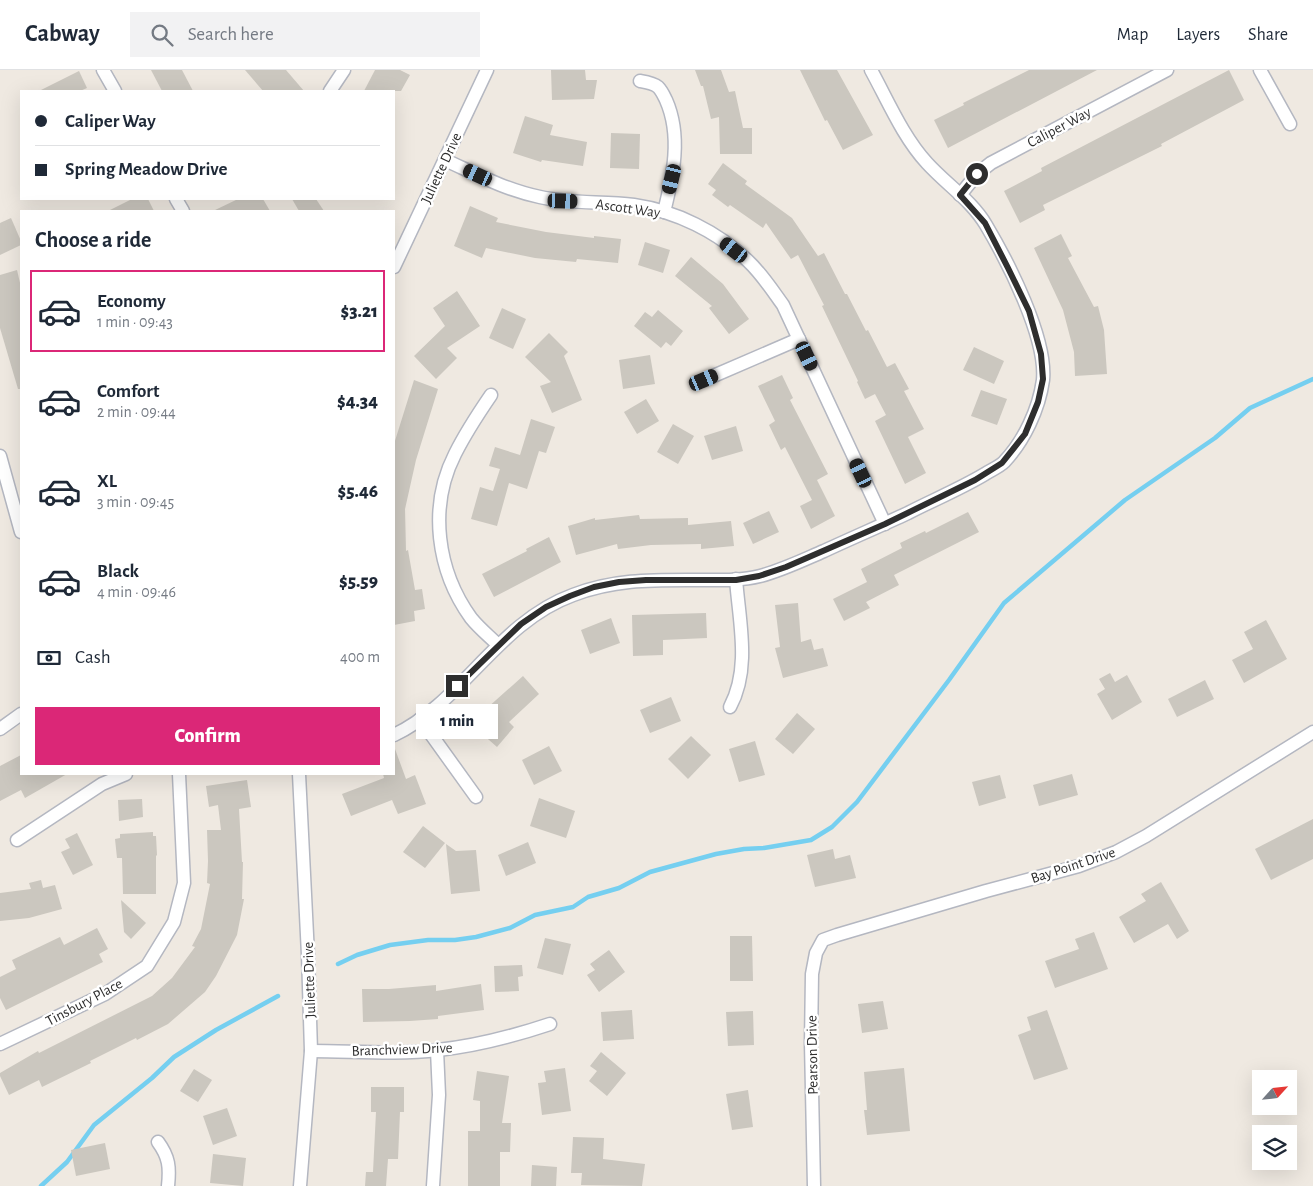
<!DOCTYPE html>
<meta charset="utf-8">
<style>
:root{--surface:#fff;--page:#f2f2f3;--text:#1f2937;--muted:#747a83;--line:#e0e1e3;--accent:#db2777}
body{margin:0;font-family:"Alegreya Sans",sans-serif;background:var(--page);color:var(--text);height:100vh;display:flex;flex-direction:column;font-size:19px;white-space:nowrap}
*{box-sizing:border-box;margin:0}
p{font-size:16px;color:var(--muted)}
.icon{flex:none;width:28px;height:28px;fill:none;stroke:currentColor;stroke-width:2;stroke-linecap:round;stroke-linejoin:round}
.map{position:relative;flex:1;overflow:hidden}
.drawer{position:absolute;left:20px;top:140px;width:375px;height:565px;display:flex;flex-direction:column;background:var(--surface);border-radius:0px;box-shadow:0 5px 20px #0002}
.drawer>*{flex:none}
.guide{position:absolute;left:20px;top:20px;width:375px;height:110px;border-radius:0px;box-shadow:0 5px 20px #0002;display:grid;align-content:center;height:110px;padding:0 15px;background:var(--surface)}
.needle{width:32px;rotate:63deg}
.buttons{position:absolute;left:1252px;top:1000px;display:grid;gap:10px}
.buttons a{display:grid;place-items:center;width:45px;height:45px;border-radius:0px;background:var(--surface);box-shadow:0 5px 20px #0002;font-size:25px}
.end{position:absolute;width:22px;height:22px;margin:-11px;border:6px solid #2e2e2e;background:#fff;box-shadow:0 0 0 2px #fff}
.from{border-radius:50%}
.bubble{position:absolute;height:35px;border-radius:0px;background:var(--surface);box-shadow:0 5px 20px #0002;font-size:16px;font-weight:800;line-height:35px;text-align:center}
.car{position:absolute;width:15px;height:30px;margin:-15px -8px;border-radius:6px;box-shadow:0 0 4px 1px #0007;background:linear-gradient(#222 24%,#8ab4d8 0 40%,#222 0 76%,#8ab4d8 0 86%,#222 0)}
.guide b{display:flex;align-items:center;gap:18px;height:48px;font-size:19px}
.guide b+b{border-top:1px solid var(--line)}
.guide i{width:12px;height:12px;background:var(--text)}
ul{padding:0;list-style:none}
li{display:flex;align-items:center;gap:15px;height:82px;margin:0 10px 8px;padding:0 5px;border:2px solid transparent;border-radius:0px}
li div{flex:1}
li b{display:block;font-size:19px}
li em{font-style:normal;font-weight:800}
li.active{border-color:var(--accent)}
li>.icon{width:45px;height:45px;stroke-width:1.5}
h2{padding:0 15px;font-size:22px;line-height:60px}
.pay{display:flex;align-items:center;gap:12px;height:55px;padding:0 15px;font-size:19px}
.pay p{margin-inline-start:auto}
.button{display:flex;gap:10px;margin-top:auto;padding:10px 15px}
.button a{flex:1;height:58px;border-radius:0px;background:var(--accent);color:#fff;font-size:20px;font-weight:800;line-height:58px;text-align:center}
header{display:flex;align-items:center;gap:30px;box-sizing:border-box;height:70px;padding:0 25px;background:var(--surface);border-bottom:1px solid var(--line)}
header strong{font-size:24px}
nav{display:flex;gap:28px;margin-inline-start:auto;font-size:18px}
.search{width:350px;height:45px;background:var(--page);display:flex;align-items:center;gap:12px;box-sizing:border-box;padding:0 18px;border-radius:0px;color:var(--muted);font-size:19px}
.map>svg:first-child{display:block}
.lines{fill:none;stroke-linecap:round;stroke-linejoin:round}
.stream{stroke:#75cff0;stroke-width:4.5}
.building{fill:#cbc7bf}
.street-casing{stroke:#b4b7c1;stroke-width:15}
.street{stroke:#fff;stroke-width:12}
.route{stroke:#2e2e2e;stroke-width:6}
.labels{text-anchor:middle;stroke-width:5;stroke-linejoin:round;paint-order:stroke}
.street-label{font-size:15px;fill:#2e2e2e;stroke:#fff}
</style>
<header>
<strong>Cabway</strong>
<div class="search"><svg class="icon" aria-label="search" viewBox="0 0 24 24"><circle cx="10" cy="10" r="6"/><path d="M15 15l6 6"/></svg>Search here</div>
<nav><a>Map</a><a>Layers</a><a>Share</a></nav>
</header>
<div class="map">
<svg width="1313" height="1116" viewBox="0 0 1313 1116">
<rect width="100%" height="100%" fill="#efe9e1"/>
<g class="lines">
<!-- stream -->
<g class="stream">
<polyline points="338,894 357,885 390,875 428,870 455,870 476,867 510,858 535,845 573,837 588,827 619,818 650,802 716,784 744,779 764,778 811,770 832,757 857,732 949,610 1004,533 1125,430 1215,368 1250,338 1313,309"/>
<polyline points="41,1116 67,1092 94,1055 152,1008 174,987 216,960 278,926"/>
</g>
</g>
<!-- building -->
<g class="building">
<polygon points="151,0 182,0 193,21 162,21"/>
<polygon points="245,0 286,0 304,21 263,21"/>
<polygon points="375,0 400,0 410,5 401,21 364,21"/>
<polygon points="551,0 585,0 586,10 597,10 594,29 552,30"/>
<polygon points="695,0 721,0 729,22 735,21 743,58 752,58 752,84 720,84 719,47 711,49 703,16 701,16"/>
<polygon points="800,0 837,0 873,65 843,80 827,50 825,51"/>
<polygon points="1029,0 1097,0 948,78 934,50 964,35 963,33"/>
<polygon points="1229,0 1244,30 1161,74 1162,76 1043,135 1045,140 1020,153 1004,121 1042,101 1041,98"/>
<polygon points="79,1 87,18 80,21 39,21"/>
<polygon points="525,46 553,55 550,65 587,72 583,96 542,90 541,92 513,83"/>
<polygon points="611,63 640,64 639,99 610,98"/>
<polygon points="723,93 747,111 745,114 792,148 818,186 824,183 845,224 847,224 866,261 868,260 887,297 895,293 909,319 904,321 924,359 908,367 926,403 905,414 875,351 886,345 875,324 865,329 857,312 858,311 822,236 824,235 798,185 791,189 766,153 763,158 730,135 728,137 712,125 716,120 708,114"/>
<polygon points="132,129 148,129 154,141 108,141"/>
<polygon points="238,129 263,129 270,141 213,141"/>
<polygon points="292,129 316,129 324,141 299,141"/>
<polygon points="470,136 498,148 496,152 546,162 594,168 594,166 621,169 618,193 577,189 576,192 535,188 486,178 482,188 454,176"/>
<polygon points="11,148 21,171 21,175 0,185 0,153"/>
<polygon points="1061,164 1072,186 1068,188 1094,237 1098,236 1104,260 1107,304 1075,306 1074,282 1063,240 1034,178"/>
<polygon points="645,172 670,180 663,203 638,195"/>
<polygon points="691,187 723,214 749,249 729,264 709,238 712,236 675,206"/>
<polygon points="17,200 21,217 21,319 18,319 0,258 0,205"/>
<polygon points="457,221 480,256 447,278 457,288 436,309 414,286 445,256 433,238"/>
<polygon points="502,238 526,249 513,279 489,268"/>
<polygon points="658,240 683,261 671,276 666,272 661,278 634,256 645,242 652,247"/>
<polygon points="549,263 568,282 564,286 582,330 552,343 540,316 551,312 525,287"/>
<polygon points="974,277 1004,291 994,314 963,300"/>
<polygon points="650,285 655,314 623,319 619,290"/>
<polygon points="782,305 793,328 790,330 828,404 817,410 835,446 811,459 800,436 812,430 785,377 781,380 769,355 775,351 758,316"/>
<polygon points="414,310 438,319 416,390 405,439 406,481 408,480 415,520 422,519 425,539 414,541 415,551 394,555 394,374"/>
<polygon points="981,320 1007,329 997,355 971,346"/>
<polygon points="646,329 659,351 637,364 624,342"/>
<polygon points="531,349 555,357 546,383 539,381 527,419 509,413 497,456 471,449 480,417 493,421 500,399 489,396 495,377 520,385"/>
<polygon points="673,354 694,366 678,394 657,382"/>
<polygon points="736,356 743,381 712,390 704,366"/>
<polygon points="769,441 779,462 753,474 743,453"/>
<polygon points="968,442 979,462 894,505 899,515 866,532 870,538 844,551 833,529 867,512 861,499 902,478 900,473 925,461 926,463"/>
<polygon points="639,445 640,449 688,448 688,455 731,451 734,476 701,479 701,474 651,475 618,479 617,474 576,485 568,456 595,448 595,450"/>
<polygon points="549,467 561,492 494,527 482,504 527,481 526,479"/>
<polygon points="798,533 801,572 811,569 814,580 823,578 828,596 783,608 775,578 780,577 775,535"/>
<polygon points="706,543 707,568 663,570 663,585 633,586 632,545"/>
<polygon points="611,548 620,573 590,584 581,560"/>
<polygon points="1266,550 1287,589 1244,613 1232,590 1253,579 1244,562"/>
<polygon points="1110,603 1115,612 1127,605 1142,632 1112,650 1097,624 1105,619 1099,609"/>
<polygon points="523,606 539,624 509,652 514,657 497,677 472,655 486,639"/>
<polygon points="1205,610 1214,629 1177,647 1168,629"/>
<polygon points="671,627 681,651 650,663 640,640"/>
<polygon points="797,643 815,659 793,684 775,669"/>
<polygon points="691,666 711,685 688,709 668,689"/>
<polygon points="755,671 765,705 739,712 729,679"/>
<polygon points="549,676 562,701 534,715 522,690"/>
<polygon points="394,679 395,679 406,709 415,705 426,734 398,744 392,730 351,746 342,724 384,708 383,704 394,704"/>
<polygon points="21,685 21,704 67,704 25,728 21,720 0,731 0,696"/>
<polygon points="1072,704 1078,725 1039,736 1033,715"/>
<polygon points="1000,705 1006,728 979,736 972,712"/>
<polygon points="247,710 251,737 239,739 242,792 243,792 242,829 244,829 237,865 216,906 205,922 168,954 137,970 136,968 90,991 91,993 42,1017 39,1010 9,1025 0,1006 0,1003 38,981 39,983 152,926 172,908 195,877 192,876 201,859 210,814 207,813 208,791 207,760 221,760 218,735 209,737 206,716"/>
<polygon points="539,728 575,741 566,768 530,756"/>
<polygon points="142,729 143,747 119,751 118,730"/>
<polygon points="1313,749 1313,789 1271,810 1255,779"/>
<polygon points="423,756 445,773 425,798 403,782"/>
<polygon points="153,762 153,766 156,766 157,785 156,786 156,824 123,824 122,788 117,788 115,769 120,768 120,764"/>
<polygon points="77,763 93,795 73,805 61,782 70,778 65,769"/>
<polygon points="528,772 536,793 506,806 498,785"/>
<polygon points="446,774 456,781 476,780 480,821 451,824"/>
<polygon points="833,779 835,789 850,785 856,808 815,817 807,785"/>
<polygon points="41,810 43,818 55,815 62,839 29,848 0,851 0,823 31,819 29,813"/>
<polygon points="1161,812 1189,861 1177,869 1168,854 1134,873 1119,847 1146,831 1141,824"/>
<polygon points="121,830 146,853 131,869 124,862"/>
<polygon points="97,858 108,879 99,884 103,892 6,940 0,928 0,907 16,899 12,890 60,867 64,875"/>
<polygon points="1094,862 1108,899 1055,918 1045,891 1079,879 1075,869"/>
<polygon points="730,866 752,866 753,911 730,911"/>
<polygon points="545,868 571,874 563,905 537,898"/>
<polygon points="609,880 625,902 599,922 587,905 595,900 590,894"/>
<polygon points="522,895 523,906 518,907 519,921 495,922 494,896"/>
<polygon points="481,914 484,940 438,946 438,949 410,951 363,952 362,919 389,919 436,915 436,921"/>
<polygon points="883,931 888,959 862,963 858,934"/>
<polygon points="632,940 634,969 603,971 601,942"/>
<polygon points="1047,940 1068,999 1034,1010 1018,965 1031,960 1027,947"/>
<polygon points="753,941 754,975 728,976 726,942"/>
<polygon points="601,982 626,1003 607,1026 589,1011 597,1001 590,996"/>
<polygon points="565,998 571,1041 542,1045 538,1013 546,1012 544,1001"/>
<polygon points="904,998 910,1061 867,1065 864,1040 867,1040 864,1002"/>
<polygon points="194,999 212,1010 198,1032 180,1021"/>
<polygon points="477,1001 509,1006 502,1053 511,1053 510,1082 500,1082 500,1116 468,1116 468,1061 480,1061 480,1031 473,1030"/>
<polygon points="371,1017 404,1017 404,1042 400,1042 398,1089 388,1089 386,1116 365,1116 366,1102 373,1102 376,1042 371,1042"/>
<polygon points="748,1020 753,1057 732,1060 726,1024"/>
<polygon points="227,1038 237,1066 213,1075 203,1046"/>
<polygon points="573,1067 604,1068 603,1089 645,1094 642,1116 581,1115 582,1103 571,1103"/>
<polygon points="105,1073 110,1099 76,1106 71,1080"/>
<polygon points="213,1084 246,1088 243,1116 210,1113"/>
<polygon points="532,1095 557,1097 556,1116 531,1116"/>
</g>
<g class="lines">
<defs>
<g id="street">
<polyline points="103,0 115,21"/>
<polyline points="1260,0 1290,54"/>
<path d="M640 11C646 12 653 13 658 17 662 21 664 26 666 30 682 66 673 106 664 142"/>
<polyline points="330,21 344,0"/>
<path d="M445 90C476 104 506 120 540 127 571 134 603 131 634 135 676 141 718 162 748 191 762 204 772 220 783 235L885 454"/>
<polyline points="960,125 977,104 991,93 1167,0"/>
<polyline points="176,129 183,141"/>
<polyline points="394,197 487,0"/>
<polyline points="704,310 799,269"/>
<path d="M491 325C478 344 465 364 455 384 428 437 437 501 471 548 479 558 489 566 498 575"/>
<polyline points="0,386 21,462"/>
<path d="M730 637C751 598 739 551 736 509"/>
<polyline points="420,649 476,727"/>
<polyline points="0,659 21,644"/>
<path d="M394 665C462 633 498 552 573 525 615 509 653 510 697 510 718 510 740 511 760 506 783 500 803 490 824 481 852 468 880 456 908 443 933 430 960 419 985 404 991 400 999 397 1004 392 1024 371 1039 339 1043 310 1047 268 1008 192 986 155 972 131 946 114 927 93 903 67 888 31 871 0"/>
<polyline points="299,704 308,885 311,981 300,1116"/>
<polyline points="17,770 102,714 126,704"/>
<polyline points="0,974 105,924 147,896 174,852 184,813 179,704"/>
<path d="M311 981C353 981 396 985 438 980 476 976 514 966 550 954"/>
<path d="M158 1072C169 1087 170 1097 168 1116"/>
<polyline points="433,1116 439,1025 437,980"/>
<polyline points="814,1116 811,973 812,904 816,883 823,870 837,865 986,821 1079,796 1116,782 1146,766 1313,662"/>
</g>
</defs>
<!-- street casing -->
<use href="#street" class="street-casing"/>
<!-- street -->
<use href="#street" class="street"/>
</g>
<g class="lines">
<!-- route -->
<polyline class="route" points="457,616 521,554 546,537 570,526 594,517 619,512 646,510 736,510 759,506 786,497 885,454 975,410 1002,393 1025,364 1038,332 1043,309 1041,284 1029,241 1008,198 985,153 960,125 977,104"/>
</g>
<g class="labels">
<!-- street labels -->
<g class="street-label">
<text transform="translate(1059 57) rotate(-28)" y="5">Caliper Way</text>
<text transform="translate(441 98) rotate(-65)" y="5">Juliette Drive</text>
<text transform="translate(628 138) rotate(8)" y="5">Ascott Way</text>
<text transform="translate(1073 795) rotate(-18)" y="5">Bay Point Drive</text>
<text transform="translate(309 910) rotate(-92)" y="5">Juliette Drive</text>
<text transform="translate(84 932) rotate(-28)" y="5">Tinsbury Place</text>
<text transform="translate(402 979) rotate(-2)" y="5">Branchview Drive</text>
<text transform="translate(812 985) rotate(-91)" y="5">Pearson Drive</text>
</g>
</g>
</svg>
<div class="buttons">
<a><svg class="needle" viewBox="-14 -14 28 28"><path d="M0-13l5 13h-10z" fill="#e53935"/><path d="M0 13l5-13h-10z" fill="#747a83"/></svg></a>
<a><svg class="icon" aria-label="layers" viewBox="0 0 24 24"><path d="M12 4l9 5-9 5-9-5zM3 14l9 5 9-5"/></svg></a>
</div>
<i class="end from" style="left:977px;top:104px"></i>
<i class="end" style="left:457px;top:616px"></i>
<div class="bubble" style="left:416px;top:634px;width:82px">1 min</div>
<i class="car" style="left:478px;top:105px;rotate:295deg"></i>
<i class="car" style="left:672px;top:109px;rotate:194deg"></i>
<i class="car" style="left:563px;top:131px;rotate:92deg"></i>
<i class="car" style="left:734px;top:180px;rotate:308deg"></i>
<i class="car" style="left:807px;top:286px;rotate:155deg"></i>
<i class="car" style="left:704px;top:310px;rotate:67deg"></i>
<i class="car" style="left:861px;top:403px;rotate:335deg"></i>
<div class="guide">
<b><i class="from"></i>Caliper Way</b>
<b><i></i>Spring Meadow Drive</b>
</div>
<section class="drawer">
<h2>Choose a ride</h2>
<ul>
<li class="active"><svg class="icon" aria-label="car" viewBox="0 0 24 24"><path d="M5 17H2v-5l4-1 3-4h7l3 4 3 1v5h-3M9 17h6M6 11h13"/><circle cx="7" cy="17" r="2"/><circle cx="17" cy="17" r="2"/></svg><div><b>Economy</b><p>1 min · 09:43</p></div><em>$3.21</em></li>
<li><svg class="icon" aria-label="car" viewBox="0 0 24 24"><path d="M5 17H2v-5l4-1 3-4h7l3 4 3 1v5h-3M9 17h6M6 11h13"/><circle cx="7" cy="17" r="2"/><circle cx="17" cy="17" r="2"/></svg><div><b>Comfort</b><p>2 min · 09:44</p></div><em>$4.34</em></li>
<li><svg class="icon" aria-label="car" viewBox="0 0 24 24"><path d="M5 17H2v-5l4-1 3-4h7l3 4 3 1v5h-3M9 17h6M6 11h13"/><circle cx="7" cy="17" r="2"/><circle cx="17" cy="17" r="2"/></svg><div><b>XL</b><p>3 min · 09:45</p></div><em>$5.46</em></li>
<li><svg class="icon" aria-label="car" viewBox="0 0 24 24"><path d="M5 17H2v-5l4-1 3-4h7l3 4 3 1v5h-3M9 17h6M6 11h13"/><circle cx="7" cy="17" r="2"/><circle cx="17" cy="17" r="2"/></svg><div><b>Black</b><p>4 min · 09:46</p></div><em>$5.59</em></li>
</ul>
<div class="pay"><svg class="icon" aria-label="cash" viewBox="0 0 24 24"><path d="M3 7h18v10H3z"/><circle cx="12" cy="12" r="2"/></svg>Cash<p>400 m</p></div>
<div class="button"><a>Confirm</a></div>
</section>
</div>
